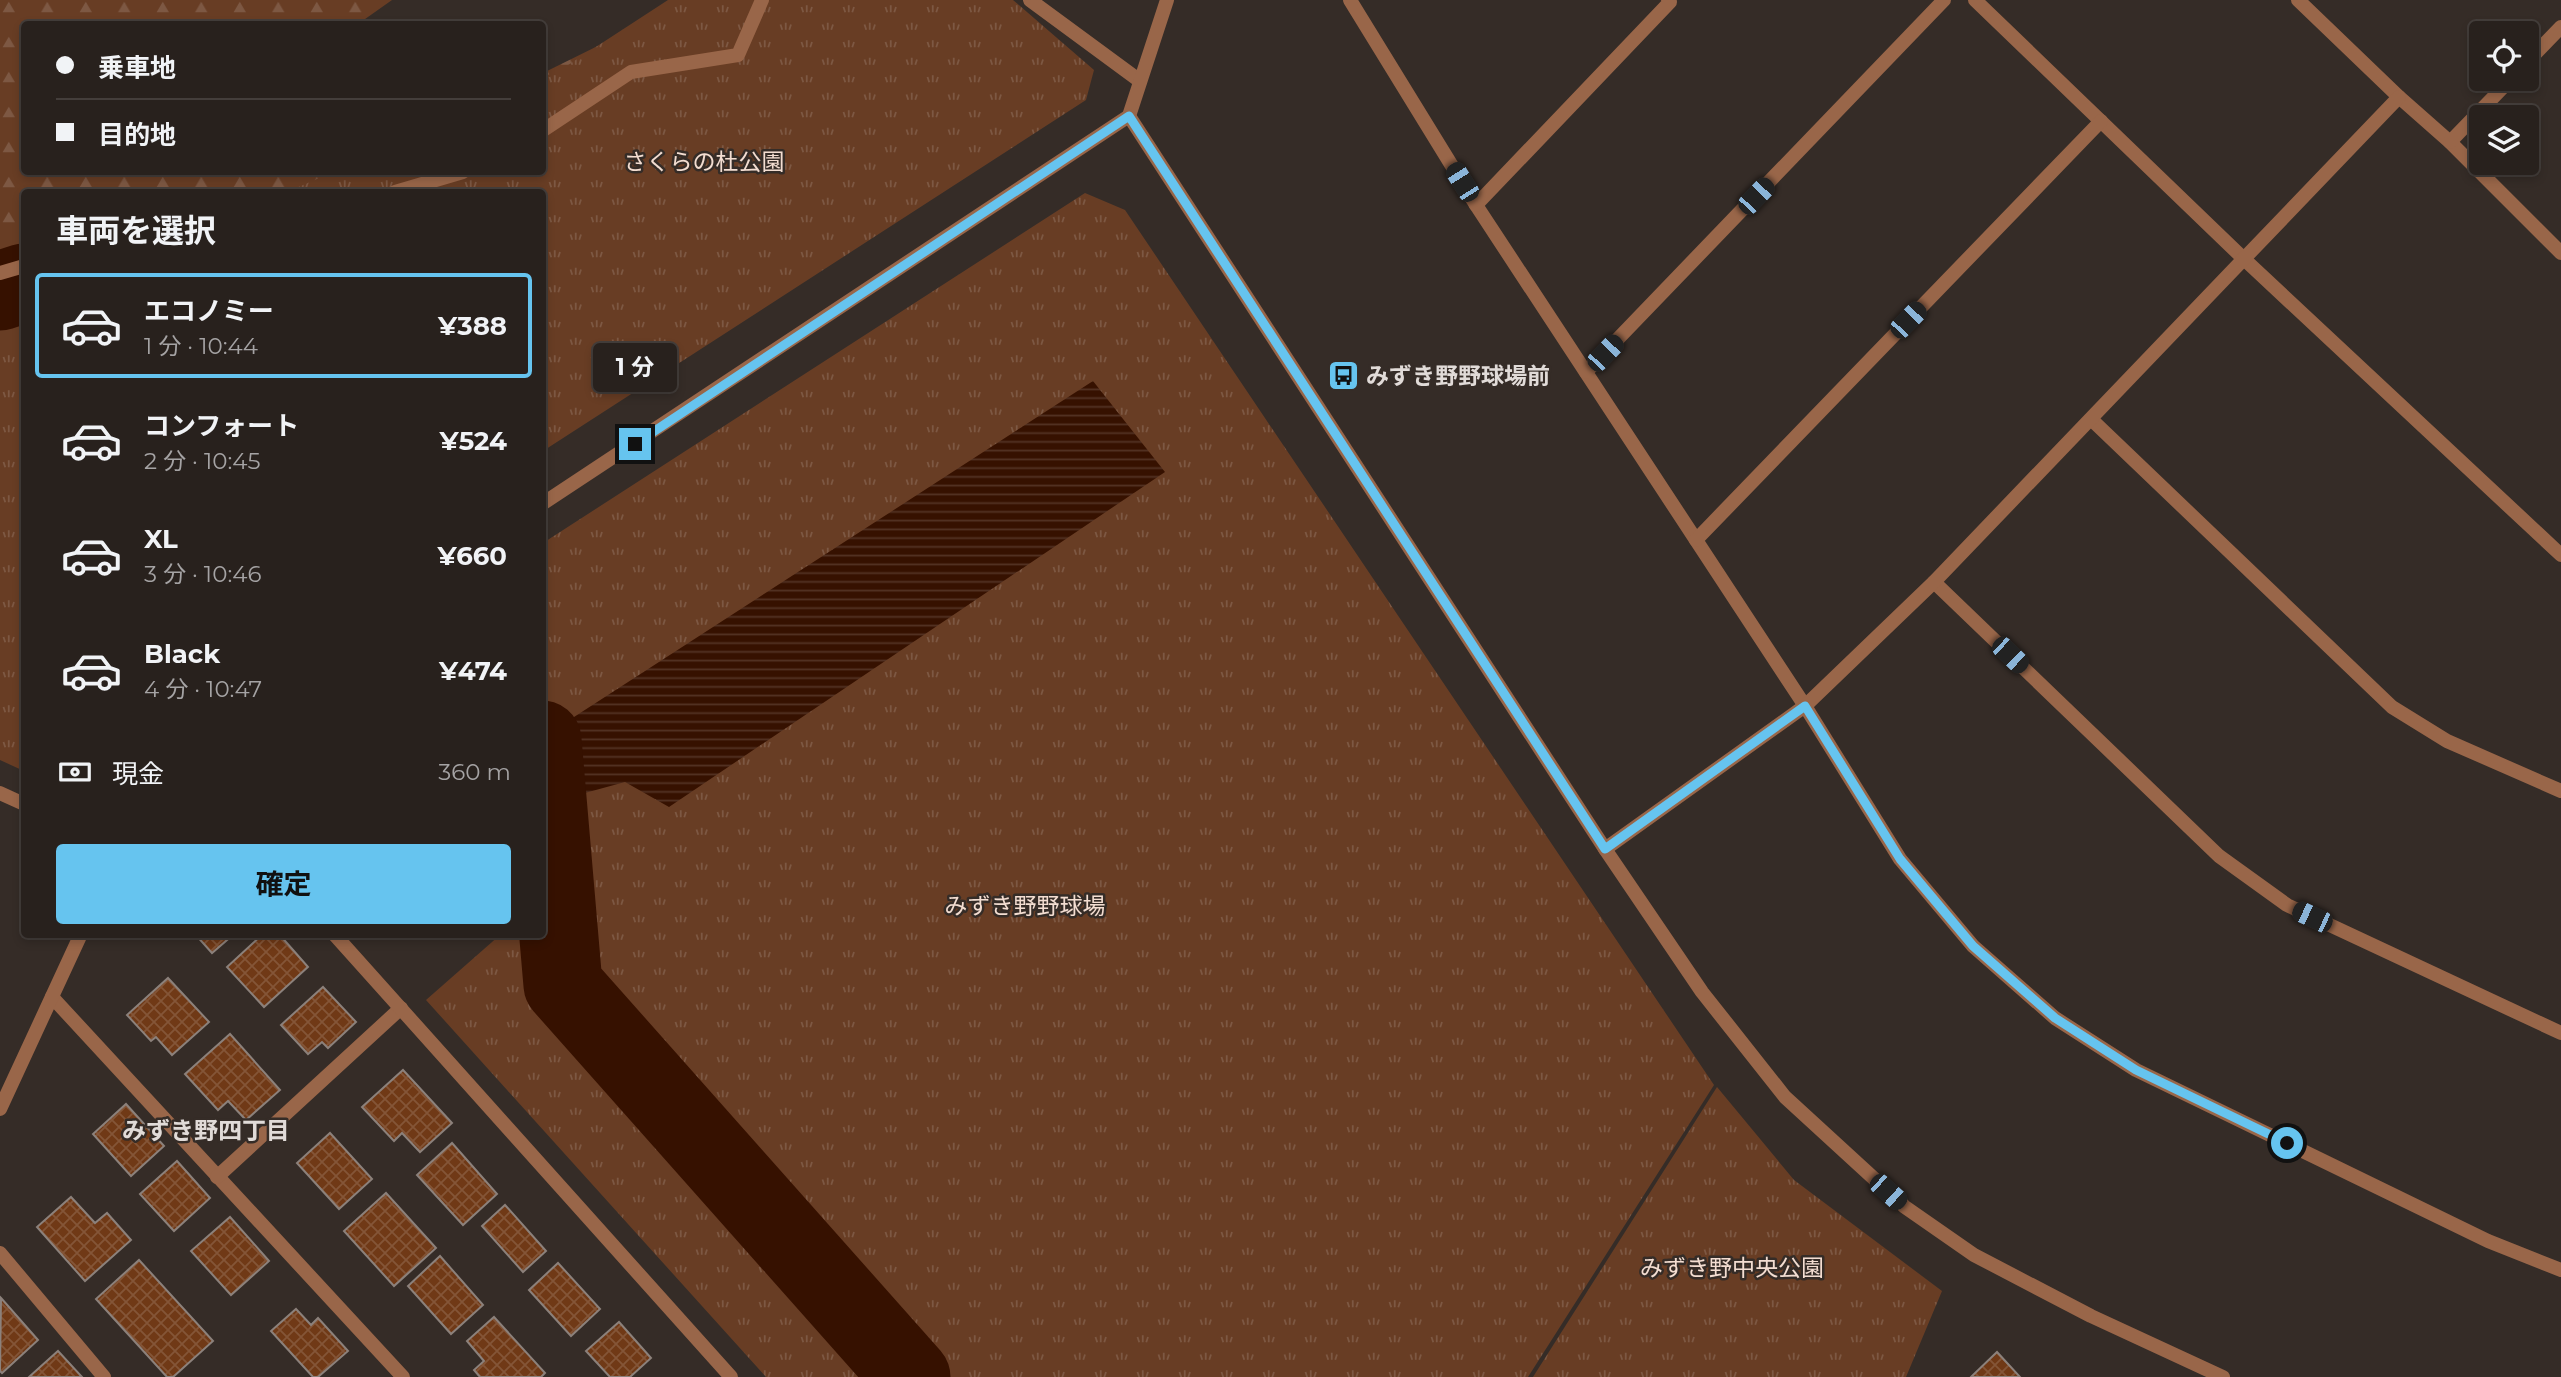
<!DOCTYPE html>
<html lang="ja">
<meta charset="utf-8">
<style>
:root{--surface:#28211d;--page:#342e2a;--text:#f1f3f6;--muted:#a5a3a4;--line:#443e3b;--accent:#66c4ef}
body{margin:0;font-family:Montserrat,"Noto Sans JP",sans-serif;background:var(--page);color:var(--text);height:100vh;display:flex;flex-direction:column;font-size:26px;white-space:nowrap}
*{box-sizing:border-box;margin:0}
p{font-size:23px;color:var(--muted)}
.icon{flex:none;width:38px;height:38px;fill:none;stroke:currentColor;stroke-width:2;stroke-linecap:round;stroke-linejoin:round}
.map{position:relative;flex:1;overflow:hidden}
.details{position:absolute;left:21px;top:189px;width:525px;height:749px;display:flex;flex-direction:column;background:var(--surface);border-radius:7px;box-shadow:0 4px 10px #0003,0 0 0 2px var(--line)}
.details>*{flex:none}
.hud{position:absolute;left:21px;top:21px;width:525px;height:154px;border-radius:7px;box-shadow:0 4px 10px #0003,0 0 0 2px var(--line);display:grid;align-content:center;height:154px;padding:0 35px;background:var(--surface)}
.controls{position:absolute;left:2469px;top:21px;display:grid;gap:14px}
.controls a{display:grid;place-items:center;width:70px;height:70px;border-radius:7px;background:var(--surface);box-shadow:0 4px 10px #0003,0 0 0 2px var(--line);font-size:35px}
.end{position:absolute;width:32px;height:32px;margin:-16px;border:9px solid #66c4ef;background:#111;box-shadow:0 0 0 4px #111}
.from{border-radius:50%}
.bubble{position:absolute;height:49px;border-radius:7px;background:var(--surface);box-shadow:0 4px 10px #0003,0 0 0 2px var(--line);font-size:23px;font-weight:700;line-height:49px;text-align:center}
.car{position:absolute;width:21px;height:42px;margin:-21px -10px;border-radius:9px;box-shadow:0 0 5px 2px #0007;background:linear-gradient(#222 24%,#8ab4d8 0 40%,#222 0 76%,#8ab4d8 0 86%,#222 0)}
.hud b{display:flex;align-items:center;gap:24px;height:66px;font-size:26px}
.hud b+b{border-top:2px solid var(--line)}
.hud i{width:18px;height:18px;background:var(--text)}
ul{padding:0;list-style:none}
li{display:flex;align-items:center;gap:21px;height:105px;margin:0 14px 10px;padding:0 21px;border:4px solid transparent;border-radius:7px}
li div{flex:1}
li b{display:block;font-size:26px}
li em{font-style:normal;font-weight:700}
li.on{border-color:var(--accent)}
li>.icon{width:63px;height:63px;stroke-width:1.5}
h2{padding:0 35px;font-size:32px;line-height:84px}
.pay{display:flex;align-items:center;gap:18px;height:77px;padding:0 35px;font-size:26px}
.pay p{margin-inline-start:auto}
.primary-button{display:flex;gap:14px;margin-top:auto;padding:14px 35px}
.primary-button a{flex:1;height:80px;border-radius:7px;background:var(--accent);color:#111;font-size:28px;font-weight:700;line-height:80px;text-align:center}
.map>svg:first-child{display:block}
.forest{fill:url(#forest-firs)}
.park{fill:url(#park-tufts)}
.water{fill:url(#water-rules)}
.lines{fill:none;stroke-linecap:round;stroke-linejoin:round}
.river{stroke:#361100;stroke-width:79}
.building{fill:url(#building-cross-hatch);stroke:#8c817b;stroke-width:2}
.minor{stroke:#996649;stroke-width:14}
.tertiary{stroke:#996649;stroke-width:14}
.route{stroke:#66c4ef;stroke-width:9}
.labels{text-anchor:middle;stroke-width:5;stroke-linejoin:round;paint-order:stroke}
.park-label{font-size:23px;fill:#f3ddd1;stroke:#352c27}
.poi-label{font-size:23px;font-weight:bold;fill:#e1dbd8;stroke:#352c27;text-anchor:start}
.neighbourhood-label{font-size:24px;font-weight:bold;fill:#e1dbd8;stroke:#352c27}
</style>
<div class="map">
<svg width="2561" height="1377" viewBox="0 0 2561 1377">
<defs>
<pattern id="forest-firs" width="22" height="20" patternUnits="userSpaceOnUse" patternTransform="scale(1.75)"><rect width="22" height="20" fill="#683d24"/><path d="M5 1l3.5 6h-7zM16 11l3.5 6h-7z" fill="#7d5843"/></pattern>
<pattern id="park-tufts" width="24" height="20" patternUnits="userSpaceOnUse" patternTransform="scale(1.75)"><rect width="24" height="20" fill="#683d24"/><path d="M3 7l-1-3M5 7V3M7 7l1-3M15 17l-1-3M17 17v-4M19 17l1-3" fill="none" stroke="#7d5843"/></pattern>
<pattern id="water-rules" width="6" height="5" patternUnits="userSpaceOnUse" patternTransform="scale(1.75)"><rect width="6" height="5" fill="#361100"/><path d="M0 2.5h6" fill="none" stroke="#533324"/></pattern>
<pattern id="building-cross-hatch" width="8" height="8" patternUnits="userSpaceOnUse" patternTransform="scale(1.75)"><rect width="8" height="8" fill="#703916"/><path d="M0 0l8 8M0 8l8-8" fill="none" stroke="#845537"/></pattern>
</defs>
<rect width="100%" height="100%" fill="#352c27"/>
<!-- forest -->
<polygon class="forest" points="0,0 392,0 358,24 24,24 24,172 542,172 543,73 691,0 542,192 24,192 24,768 0,755"/>
<!-- park -->
<g class="park">
<polygon points="668,0 1013,0 1094,70 1086,100 543,451 542,192 287,192 333,172 542,172 543,77 562,69"/>
<polygon points="1085,193 1125,210 1714,1085 1528,1377 766,1377 426,1000 500,935 542,934 543,898 554,888 542,871 543,543"/>
<polygon points="24,311 24,771 0,760 0,318"/>
<polygon points="1717,1087 1794,1180 1942,1291 1906,1377 1533,1377"/>
</g>
<!-- water -->
<polygon class="water" points="1093,381 1165,472 669,807 625,782 563,799 557,728"/>
<g class="lines">
<!-- river -->
<g class="river">
<polyline points="0,291 24,283"/>
<polyline points="542,740 563,985 911,1377"/>
</g>
</g>
<!-- building -->
<g class="building">
<polygon points="195,934 234,934 212,953"/>
<polygon points="263,934 279,934 308,967 264,1007 227,967"/>
<polygon points="168,978 209,1022 172,1055 156,1037 151,1041 127,1015"/>
<polygon points="323,987 356,1022 328,1048 322,1042 308,1054 281,1025"/>
<polygon points="230,1034 280,1090 246,1120 228,1101 218,1110 185,1074"/>
<polygon points="403,1070 452,1123 420,1152 402,1133 394,1141 362,1107"/>
<polygon points="126,1104 164,1146 131,1176 93,1134"/>
<polygon points="330,1133 372,1179 339,1209 297,1163"/>
<polygon points="452,1143 497,1194 463,1225 417,1175"/>
<polygon points="177,1161 210,1198 174,1231 140,1194"/>
<polygon points="386,1193 436,1248 394,1286 344,1231"/>
<polygon points="71,1197 95,1223 107,1213 131,1240 85,1281 37,1227"/>
<polygon points="505,1205 546,1251 523,1272 482,1226"/>
<polygon points="230,1217 269,1261 231,1295 191,1251"/>
<polygon points="440,1256 483,1305 451,1334 408,1286"/>
<polygon points="139,1260 213,1341 173,1377 167,1377 96,1299"/>
<polygon points="558,1263 600,1309 571,1336 529,1290"/>
<polygon points="1,1298 38,1340 2,1373 0,1371"/>
<polygon points="296,1309 311,1325 318,1318 348,1351 318,1377 313,1377 271,1331"/>
<polygon points="494,1317 545,1373 541,1377 480,1377 474,1370 484,1361 467,1341"/>
<polygon points="619,1322 651,1358 630,1377 610,1377 586,1351"/>
<polygon points="58,1351 82,1377 29,1377"/>
<polygon points="1997,1352 2020,1377 1971,1377"/>
</g>
<g class="lines">
<!-- minor -->
<g class="minor">
<polyline points="1030,0 1140,81"/>
<polyline points="1350,0 1476,205 1805,706 1900,859 1973,946 2055,1018 2136,1070 2488,1241 2561,1270"/>
<polyline points="1975,0 2244,259 2561,555"/>
<polyline points="2298,0 2399,97 2450,142 2561,253"/>
<polyline points="2527,62 2561,27"/>
<polyline points="1129,116 1167,0"/>
<polyline points="542,131 631,72 738,55 762,0"/>
<polyline points="2450,142 2511,79"/>
<polyline points="395,192 463,172"/>
<polyline points="1476,205 1670,2 1668,0"/>
<polyline points="0,273 24,266"/>
<polyline points="1586,372 1944,0"/>
<polyline points="2092,420 2392,707 2447,741 2561,791"/>
<polyline points="1696,540 2101,121"/>
<polyline points="1934,582 2219,856 2287,905 2561,1033"/>
<polyline points="0,793 24,804"/>
<polyline points="1605,849 1805,706 1934,582 2399,97"/>
<polyline points="52,997 403,1377"/>
<polyline points="217,1177 401,1008"/>
<polyline points="0,1253 104,1377"/>
</g>
<!-- tertiary -->
<g class="tertiary">
<polyline points="542,504 1129,116 1605,849 1702,992 1785,1097 1905,1207 1974,1255 2091,1316 2223,1377"/>
<polyline points="334,934 731,1377"/>
<polyline points="0,1109 81,934"/>
</g>
</g>
<g class="lines">
<!-- route -->
<polyline class="route" points="635,444 1129,116 1605,849 1805,706 1900,859 1973,946 2055,1018 2136,1070 2287,1143"/>
</g>
<!-- icons -->
<defs>
<symbol id="bus-square" viewBox="-11 -11 22 22"><rect x="-9" y="-9" width="18" height="18" rx="4" fill="#66c4ef" stroke="#352c27"/><path d="M-5-6H5V4H4V6H2V4H-2V6H-4V4H-5ZM-3.5-4V0h7V-4ZM-3.5 1.2v1.5H-2V1.2ZM2 1.2v1.5H3.5V1.2Z" fill="#111"/></symbol>
</defs>
<g fill-rule="evenodd">
<use href="#bus-square" x="1326" y="358" width="35" height="35"/>
</g>
<g class="labels">
<!-- park labels -->
<g class="park-label">
<text x="704" y="170">さくらの杜公園</text>
<text x="1025" y="914">みずき野野球場</text>
<text x="1732" y="1276">みずき野中央公園</text>
</g>
<!-- poi labels -->
<g class="poi-label">
<text x="1366" y="384">みずき野野球場前</text>
</g>
<!-- neighbourhood labels -->
<g class="neighbourhood-label">
<text x="206" y="1139">みずき野四丁目</text>
</g>
</g>
</svg>
<div class="controls">
<a><svg class="icon" aria-label="locate" viewBox="0 0 24 24"><circle cx="12" cy="12" r="6"/><path d="M12 2v4M12 18v4M2 12h4M18 12h4"/></svg></a>
<a><svg class="icon" aria-label="layers" viewBox="0 0 24 24"><path d="M12 4l9 5-9 5-9-5zM3 14l9 5 9-5"/></svg></a>
</div>
<i class="end from" style="left:2287px;top:1143px"></i>
<i class="end" style="left:635px;top:444px"></i>
<div class="bubble" style="left:593px;top:343px;width:84px">1 分</div>
<i class="car" style="left:1462px;top:182px;rotate:328deg"></i>
<i class="car" style="left:1756px;top:196px;rotate:44deg"></i>
<i class="car" style="left:1908px;top:320px;rotate:44deg"></i>
<i class="car" style="left:1605px;top:353px;rotate:44deg"></i>
<i class="car" style="left:2010px;top:655px;rotate:134deg"></i>
<i class="car" style="left:2312px;top:917px;rotate:295deg"></i>
<i class="car" style="left:1888px;top:1192px;rotate:132deg"></i>
<div class="hud">
<b><i class="from"></i>乗車地</b>
<b><i></i>目的地</b>
</div>
<section class="details">
<h2>車両を選択</h2>
<ul>
<li class="on"><svg class="icon" aria-label="car" viewBox="0 0 24 24"><path d="M5 17H2v-5l4-1 3-4h7l3 4 3 1v5h-3M9 17h6M6 11h13"/><circle cx="7" cy="17" r="2"/><circle cx="17" cy="17" r="2"/></svg><div><b>エコノミー</b><p>1 分 · 10:44</p></div><em>¥388</em></li>
<li><svg class="icon" aria-label="car" viewBox="0 0 24 24"><path d="M5 17H2v-5l4-1 3-4h7l3 4 3 1v5h-3M9 17h6M6 11h13"/><circle cx="7" cy="17" r="2"/><circle cx="17" cy="17" r="2"/></svg><div><b>コンフォート</b><p>2 分 · 10:45</p></div><em>¥524</em></li>
<li><svg class="icon" aria-label="car" viewBox="0 0 24 24"><path d="M5 17H2v-5l4-1 3-4h7l3 4 3 1v5h-3M9 17h6M6 11h13"/><circle cx="7" cy="17" r="2"/><circle cx="17" cy="17" r="2"/></svg><div><b>XL</b><p>3 分 · 10:46</p></div><em>¥660</em></li>
<li><svg class="icon" aria-label="car" viewBox="0 0 24 24"><path d="M5 17H2v-5l4-1 3-4h7l3 4 3 1v5h-3M9 17h6M6 11h13"/><circle cx="7" cy="17" r="2"/><circle cx="17" cy="17" r="2"/></svg><div><b>Black</b><p>4 分 · 10:47</p></div><em>¥474</em></li>
</ul>
<div class="pay"><svg class="icon" aria-label="cash" viewBox="0 0 24 24"><path d="M3 7h18v10H3z"/><circle cx="12" cy="12" r="2"/></svg>現金<p>360 m</p></div>
<div class="primary-button"><a>確定</a></div>
</section>
</div>
